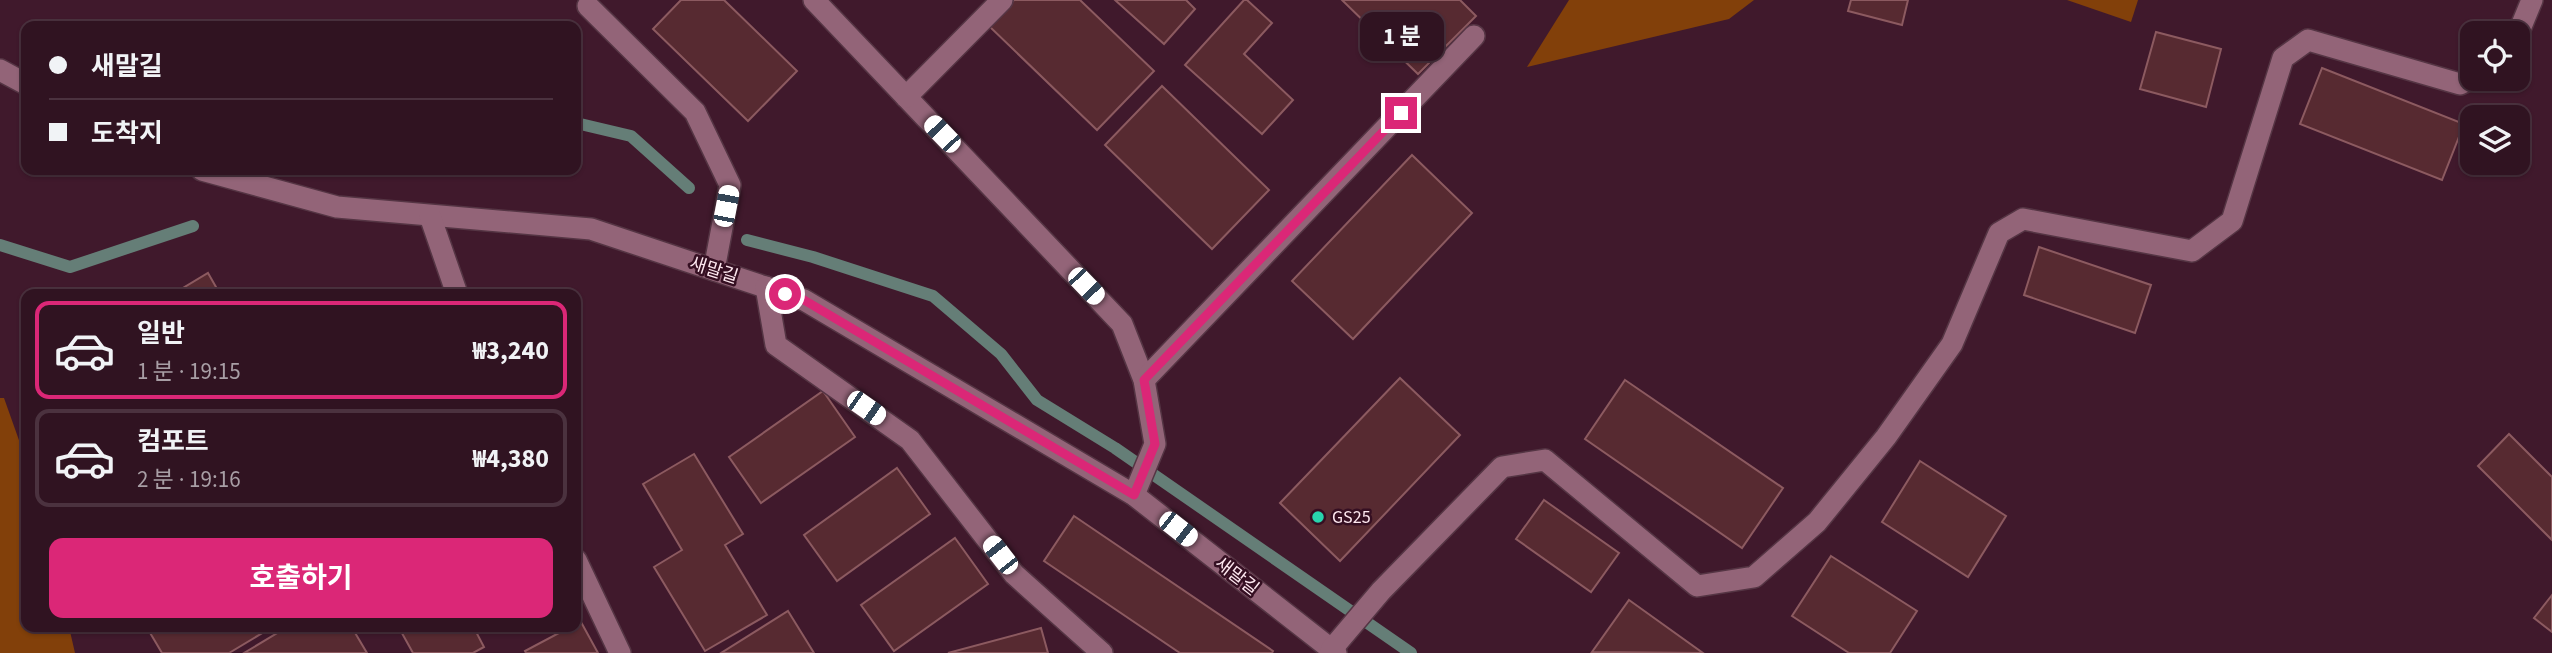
<!DOCTYPE html>
<html lang="ko">
<meta charset="utf-8">
<style>
:root{--surface:#301321;--page:#381c2a;--text:#f1f3f6;--muted:#a89ea5;--line:#4b323f;--accent:#db2777}
body{margin:0;font-family:"Source Sans 3","Noto Sans KR",sans-serif;background:var(--page);color:var(--text);height:100vh;display:flex;flex-direction:column;font-size:26px;white-space:nowrap}
*{box-sizing:border-box;margin:0}
p{font-size:23px;color:var(--muted)}
.icon{flex:none;width:38px;height:38px;fill:none;stroke:currentColor;stroke-width:2;stroke-linecap:round;stroke-linejoin:round}
.map{position:relative;flex:1;overflow:hidden}
.sheet{position:absolute;left:21px;top:289px;width:560px;height:343px;display:flex;flex-direction:column;background:var(--surface);border-radius:14px;box-shadow:0 2px 5px #0004,0 0 0 2px var(--line)}
.sheet>*{flex:none}
.guide{position:absolute;left:21px;top:21px;width:560px;height:154px;border-radius:14px;box-shadow:0 2px 5px #0004,0 0 0 2px var(--line);display:grid;align-content:center;height:154px;padding:0 28px;background:var(--surface)}
.fabs{position:absolute;left:2460px;top:21px;display:grid;gap:14px}
.fabs a{display:grid;place-items:center;width:70px;height:70px;border-radius:14px;background:var(--surface);box-shadow:0 2px 5px #0004,0 0 0 2px var(--line);font-size:35px}
.end{position:absolute;width:32px;height:32px;margin:-16px;border:9px solid #db2777;background:#fff;box-shadow:0 0 0 4px #fff}
.from{border-radius:50%}
.bubble{position:absolute;height:49px;border-radius:14px;background:var(--surface);box-shadow:0 2px 5px #0004,0 0 0 2px var(--line);font-size:23px;font-weight:700;line-height:49px;text-align:center}
.car{position:absolute;width:21px;height:42px;margin:-21px -10px;border-radius:9px;box-shadow:0 0 5px 2px #0007;background:linear-gradient(#fff 24%,#345 0 40%,#fff 0 76%,#345 0 86%,#fff 0)}
.guide b{display:flex;align-items:center;gap:24px;height:66px;font-size:26px}
.guide b+b{border-top:2px solid var(--line)}
.guide i{width:18px;height:18px;background:var(--text)}
ul{padding:12px 0 0;list-style:none}
li{display:flex;align-items:center;gap:21px;height:98px;margin:0 14px 10px;padding:0 14px;border:4px solid var(--line);border-radius:14px}
li div{flex:1}
li b{display:block;font-size:26px}
li em{font-style:normal;font-weight:700}
li.on{border-color:var(--accent)}
li>.icon{width:63px;height:63px;stroke-width:1.5}
.button{display:flex;gap:14px;margin-top:auto;padding:14px 28px}
.button a{flex:1;height:80px;border-radius:14px;background:var(--accent);color:#fff;font-size:28px;font-weight:700;line-height:80px;text-align:center}
.map>svg:first-child{display:block}
.forest{fill:#82400a}
.lines{fill:none;stroke-linecap:round;stroke-linejoin:round}
.stream{stroke:#657e77;stroke-width:12}
.building{fill:#572a31;stroke:#8c5a60;stroke-width:2}
.minor-casing{stroke:#553544;stroke-width:24}
.minor{stroke:#936478;stroke-width:21}
.route{stroke:#db2777;stroke-width:9}
.poi-dot{fill:#28d5ad;stroke:#350f22;stroke-width:2.5}
.labels{text-anchor:middle;stroke-width:5;stroke-linejoin:round;paint-order:stroke}
.street-label{font-size:18px;fill:#fee8f0;stroke:#350f22}
.poi-label{font-size:18px;fill:#fee8f0;stroke:#350f22;text-anchor:start}
</style>
<div class="map">
<svg width="2552" height="653" viewBox="0 0 2552 653">
<rect width="100%" height="100%" fill="#40192c"/>
<!-- forest -->
<g class="forest">
<polygon points="1569,0 1754,0 1729,19 1527,67"/>
<polygon points="2067,0 2138,0 2131,22"/>
<polygon points="0,398 4,398 26,460 26,626 69,627 75,653 0,653"/>
</g>
<g class="lines">
<!-- stream -->
<g class="stream">
<polyline points="576,123 631,136 689,188"/>
<polyline points="747,240 813,257 933,296 1001,354 1037,400 1115,448 1411,653"/>
<polyline points="0,245 70,267 193,226"/>
</g>
</g>
<!-- building -->
<g class="building">
<polygon points="681,0 724,0 797,71 748,121 653,29"/>
<polygon points="1014,0 1080,0 1154,71 1097,130 989,26"/>
<polygon points="1115,0 1186,0 1195,9 1164,44"/>
<polygon points="1244,0 1247,0 1272,23 1244,54 1293,100 1262,134 1185,65"/>
<polygon points="1342,0 1460,0 1476,16 1418,74"/>
<polygon points="1851,0 1908,0 1902,25 1848,11"/>
<polygon points="2156,32 2221,49 2206,107 2140,89"/>
<polygon points="2322,68 2464,124 2442,180 2300,124"/>
<polygon points="1162,86 1269,190 1212,249 1105,145"/>
<polygon points="1412,155 1472,213 1353,339 1292,281"/>
<polygon points="2039,247 2151,285 2135,333 2024,295"/>
<polygon points="208,273 220,294 173,294"/>
<polygon points="1400,378 1460,435 1340,561 1280,503"/>
<polygon points="1625,380 1783,488 1742,548 1585,439"/>
<polygon points="823,391 855,437 761,503 729,457"/>
<polygon points="2509,434 2552,477 2552,540 2478,466"/>
<polygon points="694,454 743,534 725,545 767,615 705,651 654,567 682,550 643,484"/>
<polygon points="1920,461 2006,516 1968,577 1882,522"/>
<polygon points="897,468 930,514 837,581 804,535"/>
<polygon points="1544,500 1619,553 1591,592 1516,539"/>
<polygon points="1074,516 1273,651 1272,653 1180,653 1044,561"/>
<polygon points="955,538 988,584 894,651 861,605"/>
<polygon points="1831,556 1917,611 1890,653 1849,653 1792,616"/>
<polygon points="2552,595 2552,632 2534,618"/>
<polygon points="1629,600 1703,653 1592,652"/>
<polygon points="788,611 814,653 721,653"/>
<polygon points="581,622 598,653 526,653 525,651 572,626 576,626"/>
<polygon points="146,626 274,626 229,653 162,653"/>
<polygon points="289,626 351,626 367,653 244,653"/>
<polygon points="398,626 473,626 484,647 473,653 413,653"/>
<polygon points="1041,628 1048,653 948,653"/>
</g>
<g class="lines">
<defs>
<g id="minor">
<polyline points="814,0 1122,324 1144,380 1155,444 1134,495"/>
<polyline points="588,6 695,112 730,185 714,270"/>
<polyline points="2518,34 2532,0"/>
<polyline points="0,70 26,84"/>
<polyline points="906,97 1002,0"/>
<polyline points="202,170 337,207 591,229 804,300 1134,495 1336,653"/>
<polyline points="430,216 457,294"/>
<polyline points="766,287 776,345 910,440 1014,574 1102,653"/>
<polyline points="1144,380 1474,36"/>
<polyline points="576,560 620,653"/>
<polyline points="1331,650 1381,591 1502,467 1545,460 1697,586 1754,577 1817,522 1886,437 1952,344 1999,233 2023,219 2192,251 2232,221 2283,58 2308,40 2460,84 2473,78"/>
</g>
</defs>
<!-- minor casing -->
<use href="#minor" class="minor-casing"/>
<!-- minor -->
<use href="#minor" class="minor"/>
</g>
<g class="lines">
<!-- route -->
<polyline class="route" points="785,294 804,300 1134,495 1155,444 1144,380 1401,113"/>
</g>
<!-- markers -->
<circle class="poi-dot" cx="1318" cy="517" r="7"/>
<g class="labels">
<!-- street labels -->
<g class="street-label">
<text transform="translate(714 270) rotate(18)" y="6">새말길</text>
<text transform="translate(1237 576) rotate(38)" y="6">새말길</text>
</g>
<!-- poi labels -->
<g class="poi-label">
<text x="1332" y="523">GS25</text>
</g>
</g>
</svg>
<div class="fabs">
<a><svg class="icon" aria-label="locate" viewBox="0 0 24 24"><circle cx="12" cy="12" r="6"/><path d="M12 2v4M12 18v4M2 12h4M18 12h4"/></svg></a>
<a><svg class="icon" aria-label="layers" viewBox="0 0 24 24"><path d="M12 4l9 5-9 5-9-5zM3 14l9 5 9-5"/></svg></a>
</div>
<i class="end from" style="left:785px;top:294px"></i>
<i class="end" style="left:1401px;top:113px"></i>
<div class="bubble" style="left:1360px;top:12px;width:84px">1 분</div>
<i class="car" style="left:942px;top:134px;rotate:316deg"></i>
<i class="car" style="left:726px;top:206px;rotate:11deg"></i>
<i class="car" style="left:1086px;top:286px;rotate:136deg"></i>
<i class="car" style="left:866px;top:408px;rotate:125deg"></i>
<i class="car" style="left:1178px;top:529px;rotate:128deg"></i>
<i class="car" style="left:1000px;top:555px;rotate:322deg"></i>
<div class="guide">
<b><i class="from"></i>새말길</b>
<b><i></i>도착지</b>
</div>
<section class="sheet">
<ul>
<li class="on"><svg class="icon" aria-label="car" viewBox="0 0 24 24"><path d="M5 17H2v-5l4-1 3-4h7l3 4 3 1v5h-3M9 17h6M6 11h13"/><circle cx="7" cy="17" r="2"/><circle cx="17" cy="17" r="2"/></svg><div><b>일반</b><p>1 분 · 19:15</p></div><em>₩3,240</em></li>
<li><svg class="icon" aria-label="car" viewBox="0 0 24 24"><path d="M5 17H2v-5l4-1 3-4h7l3 4 3 1v5h-3M9 17h6M6 11h13"/><circle cx="7" cy="17" r="2"/><circle cx="17" cy="17" r="2"/></svg><div><b>컴포트</b><p>2 분 · 19:16</p></div><em>₩4,380</em></li>
</ul>
<div class="button"><a>호출하기</a></div>
</section>
</div>
